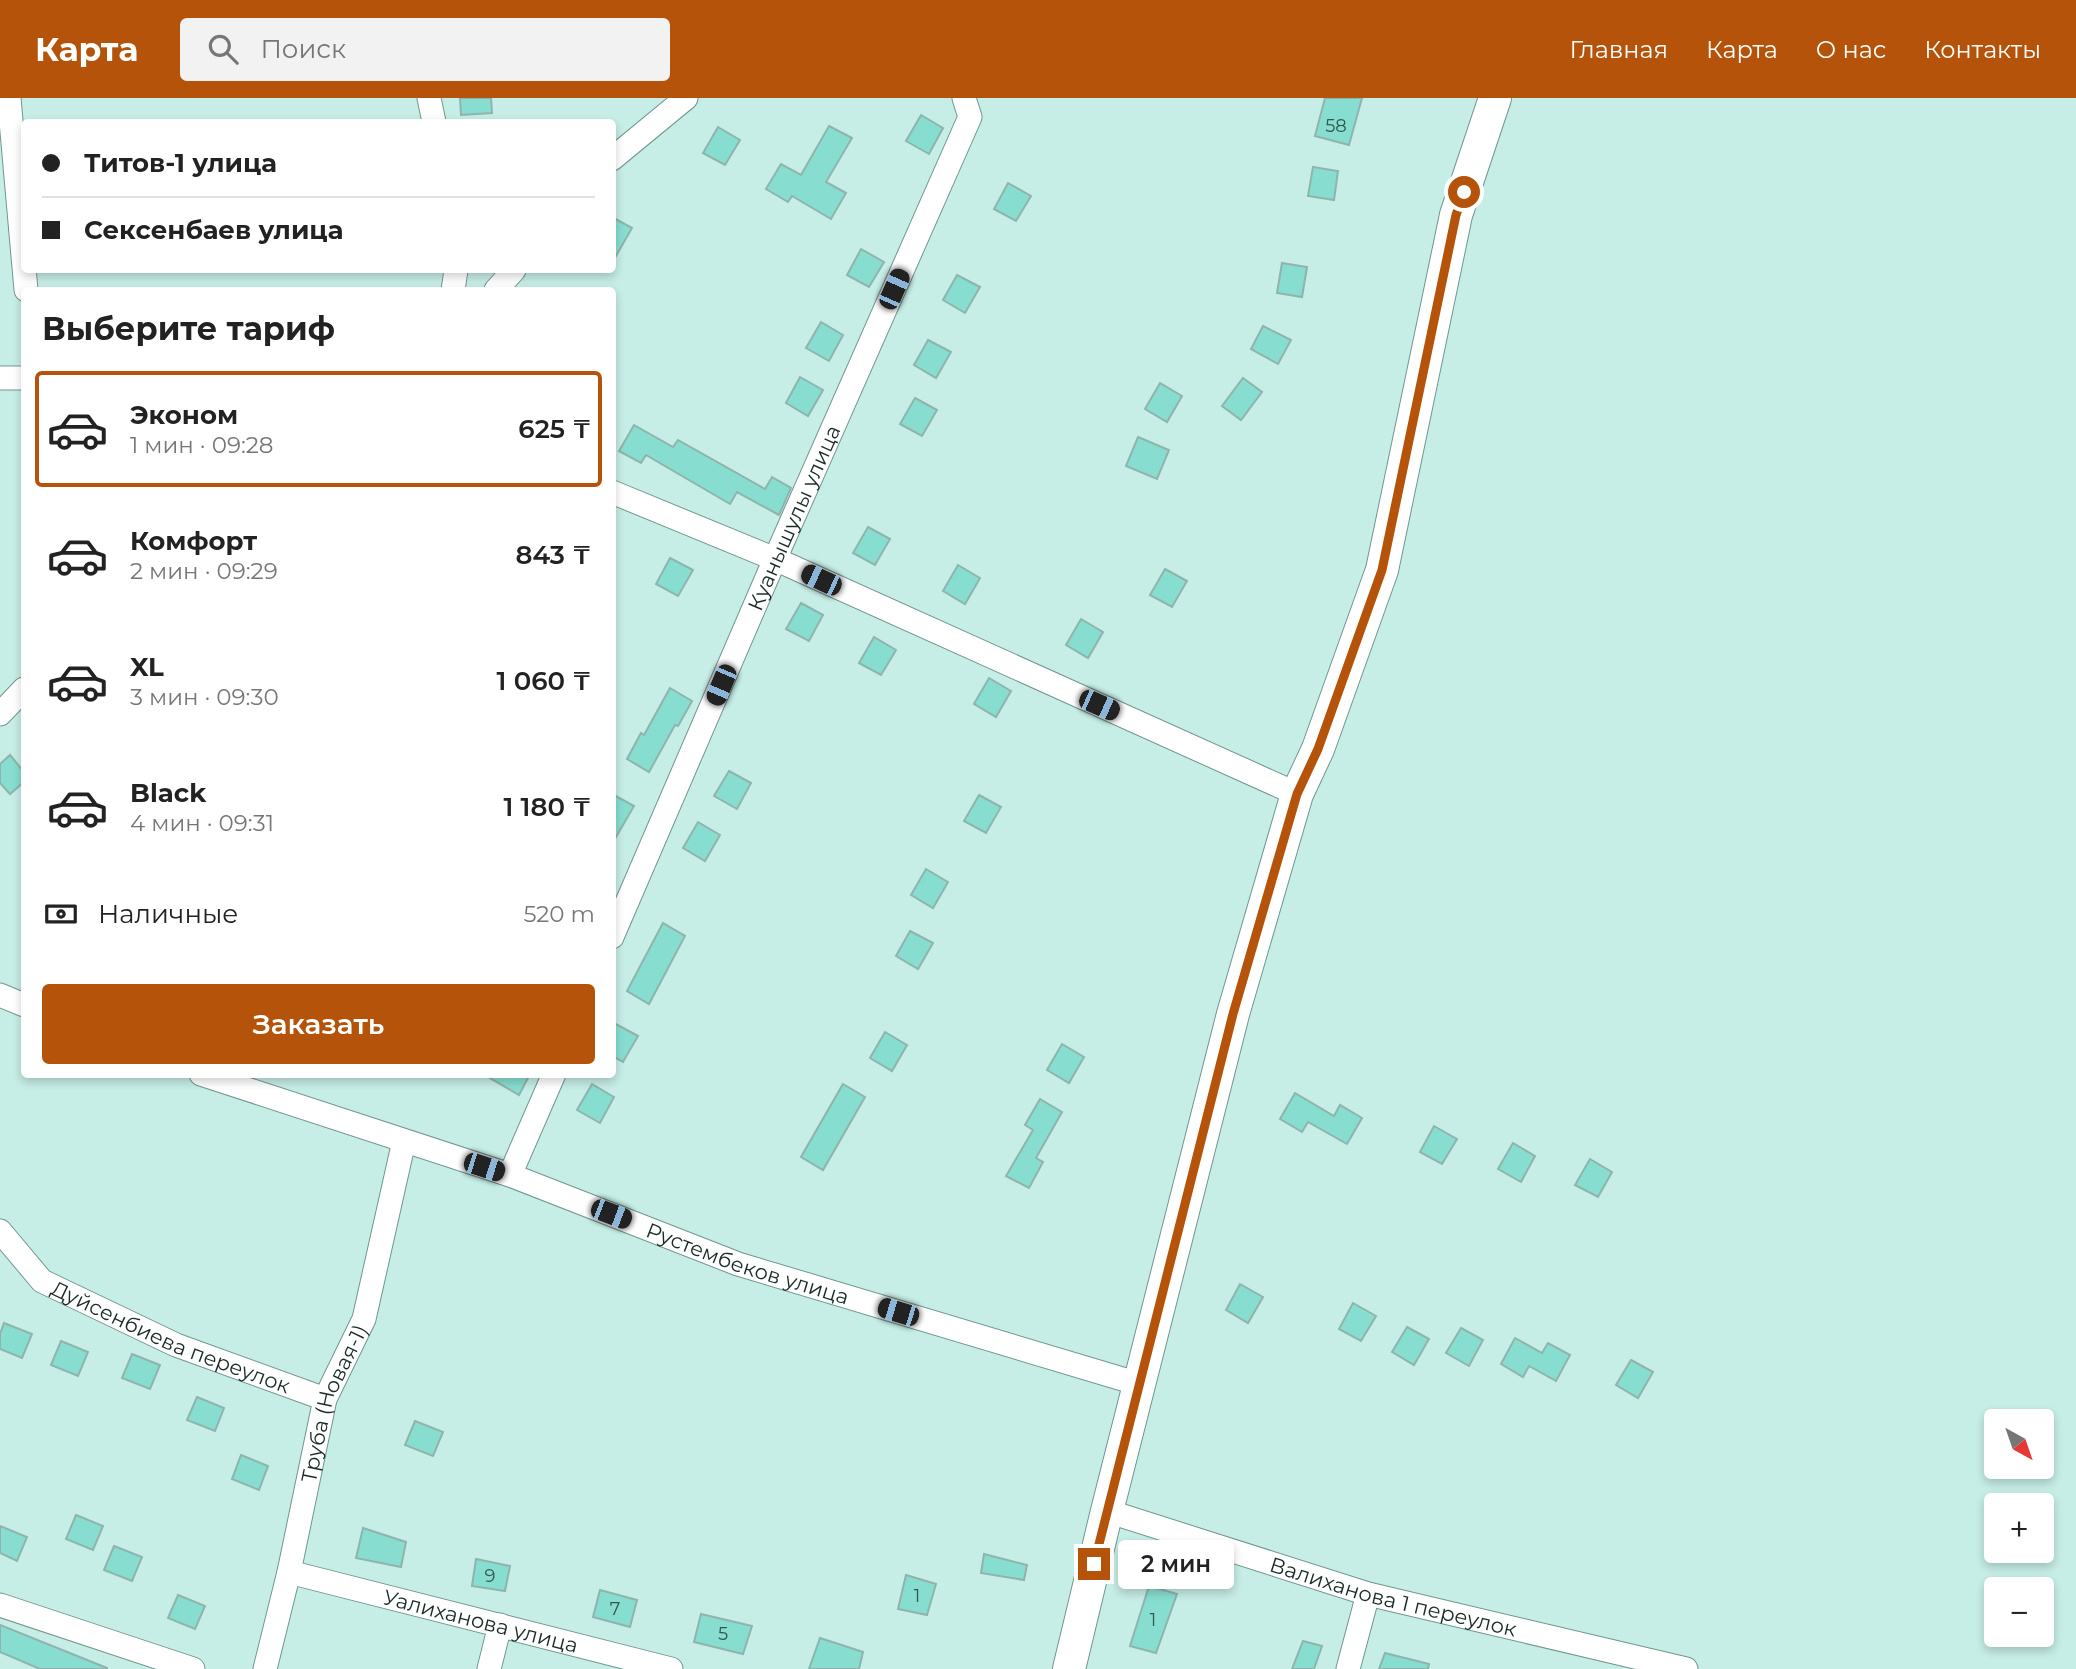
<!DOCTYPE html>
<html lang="ru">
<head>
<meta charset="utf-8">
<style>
	:root { --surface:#fff; --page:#f2f2f2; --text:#222; --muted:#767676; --line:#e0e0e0; --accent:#b45309 }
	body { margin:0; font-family:Montserrat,sans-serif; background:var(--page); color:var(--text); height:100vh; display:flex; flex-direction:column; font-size:26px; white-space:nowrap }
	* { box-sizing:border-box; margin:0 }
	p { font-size:23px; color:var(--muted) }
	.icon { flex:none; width:38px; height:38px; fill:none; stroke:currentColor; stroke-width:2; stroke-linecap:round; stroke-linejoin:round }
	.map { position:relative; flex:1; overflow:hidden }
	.side { position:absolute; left:21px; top:189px; width:595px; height:791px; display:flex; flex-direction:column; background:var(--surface); border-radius:7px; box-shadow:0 4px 10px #0003 }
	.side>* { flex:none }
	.hud { position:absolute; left:21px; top:21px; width:595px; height:154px; border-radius:7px; box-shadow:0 4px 10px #0003; display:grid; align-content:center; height:154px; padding:0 21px; background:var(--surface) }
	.needle { width:46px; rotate:140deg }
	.buttons { position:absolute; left:1984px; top:1311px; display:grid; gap:14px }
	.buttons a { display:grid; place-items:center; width:70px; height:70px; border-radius:7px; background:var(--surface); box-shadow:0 4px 10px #0003; font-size:35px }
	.end { position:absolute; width:32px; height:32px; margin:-16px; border:9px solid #b45309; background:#fff; box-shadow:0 0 0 4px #fff }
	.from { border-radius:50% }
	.bubble { position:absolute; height:49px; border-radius:7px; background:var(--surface); box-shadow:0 4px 10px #0003; font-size:23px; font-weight:600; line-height:49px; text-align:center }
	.car { position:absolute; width:21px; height:42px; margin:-21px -10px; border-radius:9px; box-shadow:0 0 5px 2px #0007; background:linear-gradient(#222 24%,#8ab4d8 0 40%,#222 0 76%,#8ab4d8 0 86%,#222 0) }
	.hud b { display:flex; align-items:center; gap:24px; height:66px; font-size:26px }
	.hud b+b { border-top:2px solid var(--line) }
	.hud i { width:18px; height:18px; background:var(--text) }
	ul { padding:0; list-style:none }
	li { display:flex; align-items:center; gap:21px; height:116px; margin:0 14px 10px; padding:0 7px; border:4px solid transparent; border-radius:7px }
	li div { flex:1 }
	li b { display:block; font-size:26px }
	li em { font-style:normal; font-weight:600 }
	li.selected { border-color:var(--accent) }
	li>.icon { width:63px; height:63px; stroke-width:1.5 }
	h2 { padding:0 21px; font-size:32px; line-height:84px }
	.pay { display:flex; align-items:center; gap:18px; height:77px; padding:0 21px; font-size:26px }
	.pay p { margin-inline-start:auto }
	.button { display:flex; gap:14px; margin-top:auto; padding:14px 21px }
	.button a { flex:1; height:80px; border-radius:7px; background:var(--accent); color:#fff; font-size:28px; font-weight:600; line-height:80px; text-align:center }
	header { display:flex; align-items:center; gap:42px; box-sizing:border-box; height:98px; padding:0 35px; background:var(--accent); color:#fff }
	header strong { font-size:33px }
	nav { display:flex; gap:38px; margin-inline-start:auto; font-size:24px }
	.search { width:490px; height:63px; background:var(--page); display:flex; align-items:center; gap:18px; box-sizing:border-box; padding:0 24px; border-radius:7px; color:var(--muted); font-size:26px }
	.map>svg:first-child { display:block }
	.building { fill:#87ded0; stroke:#8eb4ad; stroke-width:2 }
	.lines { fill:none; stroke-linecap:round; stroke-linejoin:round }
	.street-casing { stroke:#719690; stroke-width:25 }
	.secondary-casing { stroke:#719690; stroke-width:34 }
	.street { stroke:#fff; stroke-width:23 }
	.secondary { stroke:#fff; stroke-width:32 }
	.route { stroke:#b45309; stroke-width:9 }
	.labels { text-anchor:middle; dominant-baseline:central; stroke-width:7; stroke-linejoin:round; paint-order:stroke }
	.number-label { font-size:18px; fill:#365751 }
	.street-label { font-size:21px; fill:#1b2a27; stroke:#d3faf3 }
</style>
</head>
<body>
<header>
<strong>Карта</strong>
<div class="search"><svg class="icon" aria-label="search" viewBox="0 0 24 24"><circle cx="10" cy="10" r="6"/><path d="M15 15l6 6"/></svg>Поиск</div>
<nav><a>Главная</a><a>Карта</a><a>О нас</a><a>Контакты</a></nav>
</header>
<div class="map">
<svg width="2076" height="1571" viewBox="0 0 2076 1571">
	<rect width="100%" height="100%" fill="#c6ede6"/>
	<!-- building -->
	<g class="building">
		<path d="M460 0H491L492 15 461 17Z"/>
		<path d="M1325 0H1362L1349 47 1315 38Z"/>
		<path d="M921 17 943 30 929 56 906 43Z"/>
		<path d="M829 28 852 40 826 84 846 95 831 121 792 98 788 104 766 91 781 66 801 77Z"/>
		<path d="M718 29 740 42 725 67 703 55Z"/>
		<path d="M1313 69 1338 73 1334 102 1308 98Z"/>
		<path d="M1008 85 1031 98 1016 123 994 111Z"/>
		<path d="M612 119 632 130 612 165Z"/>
		<path d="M861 151 884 164 869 189 847 177Z"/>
		<path d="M1282 165 1307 169 1302 199 1277 195Z"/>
		<path d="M957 177 980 189 965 215 943 202Z"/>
		<path d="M821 224 843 237 829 263 806 250Z"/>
		<path d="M1263 228 1291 242 1278 266 1251 251Z"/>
		<path d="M928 242 951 254 936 280 914 267Z"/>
		<path d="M800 279 823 292 808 318 786 305Z"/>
		<path d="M1243 280 1262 294 1241 322 1222 308Z"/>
		<path d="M1160 285 1182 298 1167 324 1145 311Z"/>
		<path d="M915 300 937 312 922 338 900 326Z"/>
		<path d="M634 327 673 349 678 342 765 391 772 379 791 390 779 417 737 394 730 406 646 357 641 365 619 353Z"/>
		<path d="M1138 339 1169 352 1157 381 1126 368Z"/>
		<path d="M868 429 890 441 875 467 853 455Z"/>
		<path d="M670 460 693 472 678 498 656 486Z"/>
		<path d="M958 467 980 480 965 506 943 493Z"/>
		<path d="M1165 471 1187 483 1172 509 1150 497Z"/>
		<path d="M801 505 823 517 809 543 786 531Z"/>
		<path d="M1081 521 1103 534 1088 560 1066 547Z"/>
		<path d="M874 539 896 552 881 577 859 565Z"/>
		<path d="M989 580 1011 593 996 619 974 606Z"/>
		<path d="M670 590 692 603 678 628 675 627 649 674 627 661 641 635 644 637Z"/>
		<path d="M10 657 24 674V684L10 696 0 685V666Z"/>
		<path d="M729 673 751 685 737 711 714 698Z"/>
		<path d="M612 696 634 708 612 746Z"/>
		<path d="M979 697 1001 709 986 735 964 723Z"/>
		<path d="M698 724 720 737 705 763 683 750Z"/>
		<path d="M926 771 948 784 933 810 911 797Z"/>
		<path d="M663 825 685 838 649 906 627 893Z"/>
		<path d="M910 833 933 845 918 871 896 858Z"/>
		<path d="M612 924 638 938 623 964 612 958Z"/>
		<path d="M885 934 907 947 892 973 870 960Z"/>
		<path d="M1062 946 1084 959 1069 985 1047 972Z"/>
		<path d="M483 976H530L519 997Z"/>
		<path d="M592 986 614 999 600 1025 577 1012Z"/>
		<path d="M843 986 865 999 823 1072 801 1059Z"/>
		<path d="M1295 995 1334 1018 1340 1007 1362 1020 1347 1046 1308 1024 1302 1034 1280 1021Z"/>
		<path d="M1040 1001 1062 1014 1036 1060 1043 1064 1029 1090 1006 1078 1033 1032 1025 1027Z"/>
		<path d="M1434 1028 1457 1041 1442 1066 1420 1054Z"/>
		<path d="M1513 1045 1535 1058 1521 1084 1498 1071Z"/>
		<path d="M1590 1061 1612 1074 1598 1099 1575 1087Z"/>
		<path d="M1240 1186 1263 1199 1248 1225 1226 1212Z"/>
		<path d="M1353 1205 1376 1218 1361 1243 1339 1231Z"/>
		<path d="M4 1225 32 1236 22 1260 0 1251V1236Z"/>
		<path d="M1407 1229 1429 1241 1414 1267 1392 1254Z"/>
		<path d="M1461 1230 1483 1242 1469 1268 1446 1255Z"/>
		<path d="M1515 1240 1542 1255 1548 1245 1570 1257 1556 1283 1529 1268 1523 1279 1501 1266Z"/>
		<path d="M61 1243 88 1254 78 1278 51 1267Z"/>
		<path d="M132 1256 160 1267 150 1291 122 1280Z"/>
		<path d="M1631 1262 1653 1274 1638 1300 1616 1287Z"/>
		<path d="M197 1299 224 1310 215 1333 187 1322Z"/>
		<path d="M415 1323 443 1334 433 1358 405 1347Z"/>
		<path d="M241 1357 268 1368 259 1392 232 1381Z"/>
		<path d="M76 1417 103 1428 93 1452 66 1441Z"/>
		<path d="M0 1428 27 1439 17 1463 0 1455Z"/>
		<path d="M363 1430 406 1444 401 1469 356 1460Z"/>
		<path d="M114 1448 142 1459 132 1483 104 1472Z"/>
		<path d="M984 1456 1027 1467 1024 1482 981 1475Z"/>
		<path d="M476 1461 510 1468 505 1493 472 1488Z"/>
		<path d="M906 1477 936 1486 927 1517 898 1511Z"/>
		<path d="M1149 1488 1177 1496 1156 1555 1130 1548Z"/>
		<path d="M600 1492 637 1502 630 1529 593 1519Z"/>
		<path d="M178 1497 205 1508 195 1531 168 1520Z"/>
		<path d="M701 1516 752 1528 743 1556 694 1544Z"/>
		<path d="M0 1527 107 1570V1571H40L0 1554Z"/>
		<path d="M820 1540 863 1554 859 1571H809Z"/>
		<path d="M1303 1543 1322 1548 1314 1571H1292Z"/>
		<path d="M1385 1555 1429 1566 1428 1571H1379Z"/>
	</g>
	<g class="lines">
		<!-- street casing -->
		<g class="street-casing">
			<g id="street">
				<path d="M9 0 26 192"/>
				<path d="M429 0 434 24"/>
				<path d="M612 61 686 0"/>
				<path d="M453 192 456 172"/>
				<path d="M496 192 514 172"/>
				<path d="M0 280H24"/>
				<path d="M612 394 775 461 1297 696"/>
				<path d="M0 616 24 591"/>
				<path id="s1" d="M612 839 775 461 970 19 964 0"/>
				<path d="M0 897 24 907"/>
				<path id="s2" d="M201 976 510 1077 738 1166 1139 1286"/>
				<path d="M510 1077 554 976"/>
				<path id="s3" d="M0 1133 42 1183 176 1247 325 1301"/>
				<path id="s4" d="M1107 1413 1368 1496 1686 1571"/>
				<path id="s5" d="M289 1474 671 1571"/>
				<path d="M0 1507 193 1571"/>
				<path id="s6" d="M265 1571 289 1474 325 1301 364 1221 404 1043"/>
				<path d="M489 1571 500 1527"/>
				<path d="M1348 1571 1368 1496"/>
			</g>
		</g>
		<!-- secondary casing -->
		<g class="secondary-casing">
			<path id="secondary" d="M1069 1571 1107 1413 1233 916 1297 696 1318 651 1382 472 1456 117 1495 0"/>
		</g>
		<!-- street -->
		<use href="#street" class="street"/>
		<!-- secondary -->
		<use href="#secondary" class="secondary"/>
	</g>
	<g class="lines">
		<!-- route -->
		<path class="route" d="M1094 1466 1233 916 1297 696 1318 651 1382 472 1456 117 1464 94"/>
	</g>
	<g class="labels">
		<!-- number labels -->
		<g class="number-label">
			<text x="1336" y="28">58</text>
			<text x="490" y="1478">9</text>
			<text x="917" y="1498">1</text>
			<text x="615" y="1511">7</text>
			<text x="1153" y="1522">1</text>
			<text x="723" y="1536">5</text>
		</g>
		<!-- street labels -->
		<g class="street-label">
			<text stroke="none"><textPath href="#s1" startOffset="457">Куанышулы улица</textPath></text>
			<text stroke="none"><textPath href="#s2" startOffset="579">Рустембеков улица</textPath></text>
			<text stroke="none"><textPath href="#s3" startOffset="206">Дуйсенбиева переулок</textPath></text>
			<text stroke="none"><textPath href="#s6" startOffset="275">Труба (Новая-1)</textPath></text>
			<text stroke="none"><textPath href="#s4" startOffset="299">Валиханова 1 переулок</textPath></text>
			<text stroke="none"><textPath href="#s5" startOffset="198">Уалиханова улица</textPath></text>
		</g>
	</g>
</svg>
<div class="buttons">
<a><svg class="needle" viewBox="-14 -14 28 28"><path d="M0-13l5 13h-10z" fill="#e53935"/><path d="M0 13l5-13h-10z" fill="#767676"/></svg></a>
<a>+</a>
<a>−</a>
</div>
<i class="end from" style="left:1464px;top:94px"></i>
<i class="end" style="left:1094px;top:1466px"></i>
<div class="bubble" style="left:1118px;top:1442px;width:116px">2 мин</div>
<i class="car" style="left:894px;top:191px;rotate:24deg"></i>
<i class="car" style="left:821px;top:482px;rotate:295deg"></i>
<i class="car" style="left:721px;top:587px;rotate:203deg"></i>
<i class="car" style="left:1099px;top:607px;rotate:114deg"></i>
<i class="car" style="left:484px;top:1069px;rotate:108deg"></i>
<i class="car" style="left:611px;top:1116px;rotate:111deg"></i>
<i class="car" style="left:898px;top:1214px;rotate:287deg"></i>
<div class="hud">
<b><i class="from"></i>Титов-1 улица</b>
<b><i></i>Сексенбаев улица</b>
</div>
<section class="side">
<h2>Выберите тариф</h2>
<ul>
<li class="selected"><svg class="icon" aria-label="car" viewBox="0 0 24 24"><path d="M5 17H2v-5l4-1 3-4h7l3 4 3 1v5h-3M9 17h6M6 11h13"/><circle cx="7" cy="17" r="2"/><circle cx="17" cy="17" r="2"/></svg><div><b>Эконом</b><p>1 мин · 09:28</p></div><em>625 ₸</em></li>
<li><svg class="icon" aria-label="car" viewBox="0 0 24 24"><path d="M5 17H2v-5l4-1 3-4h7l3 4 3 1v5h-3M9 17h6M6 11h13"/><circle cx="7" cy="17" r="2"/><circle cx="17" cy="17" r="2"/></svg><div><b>Комфорт</b><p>2 мин · 09:29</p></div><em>843 ₸</em></li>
<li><svg class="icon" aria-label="car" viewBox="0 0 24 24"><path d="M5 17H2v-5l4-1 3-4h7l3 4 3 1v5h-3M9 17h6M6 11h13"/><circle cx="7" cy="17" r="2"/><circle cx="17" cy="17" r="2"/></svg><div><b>XL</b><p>3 мин · 09:30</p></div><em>1 060 ₸</em></li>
<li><svg class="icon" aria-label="car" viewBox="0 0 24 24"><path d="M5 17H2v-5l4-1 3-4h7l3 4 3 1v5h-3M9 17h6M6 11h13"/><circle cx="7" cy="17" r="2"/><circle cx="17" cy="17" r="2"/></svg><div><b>Black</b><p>4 мин · 09:31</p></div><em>1 180 ₸</em></li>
</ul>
<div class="pay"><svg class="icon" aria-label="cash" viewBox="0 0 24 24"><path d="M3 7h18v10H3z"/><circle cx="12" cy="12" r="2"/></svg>Наличные<p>520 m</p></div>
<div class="button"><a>Заказать</a></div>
</section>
</div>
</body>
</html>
